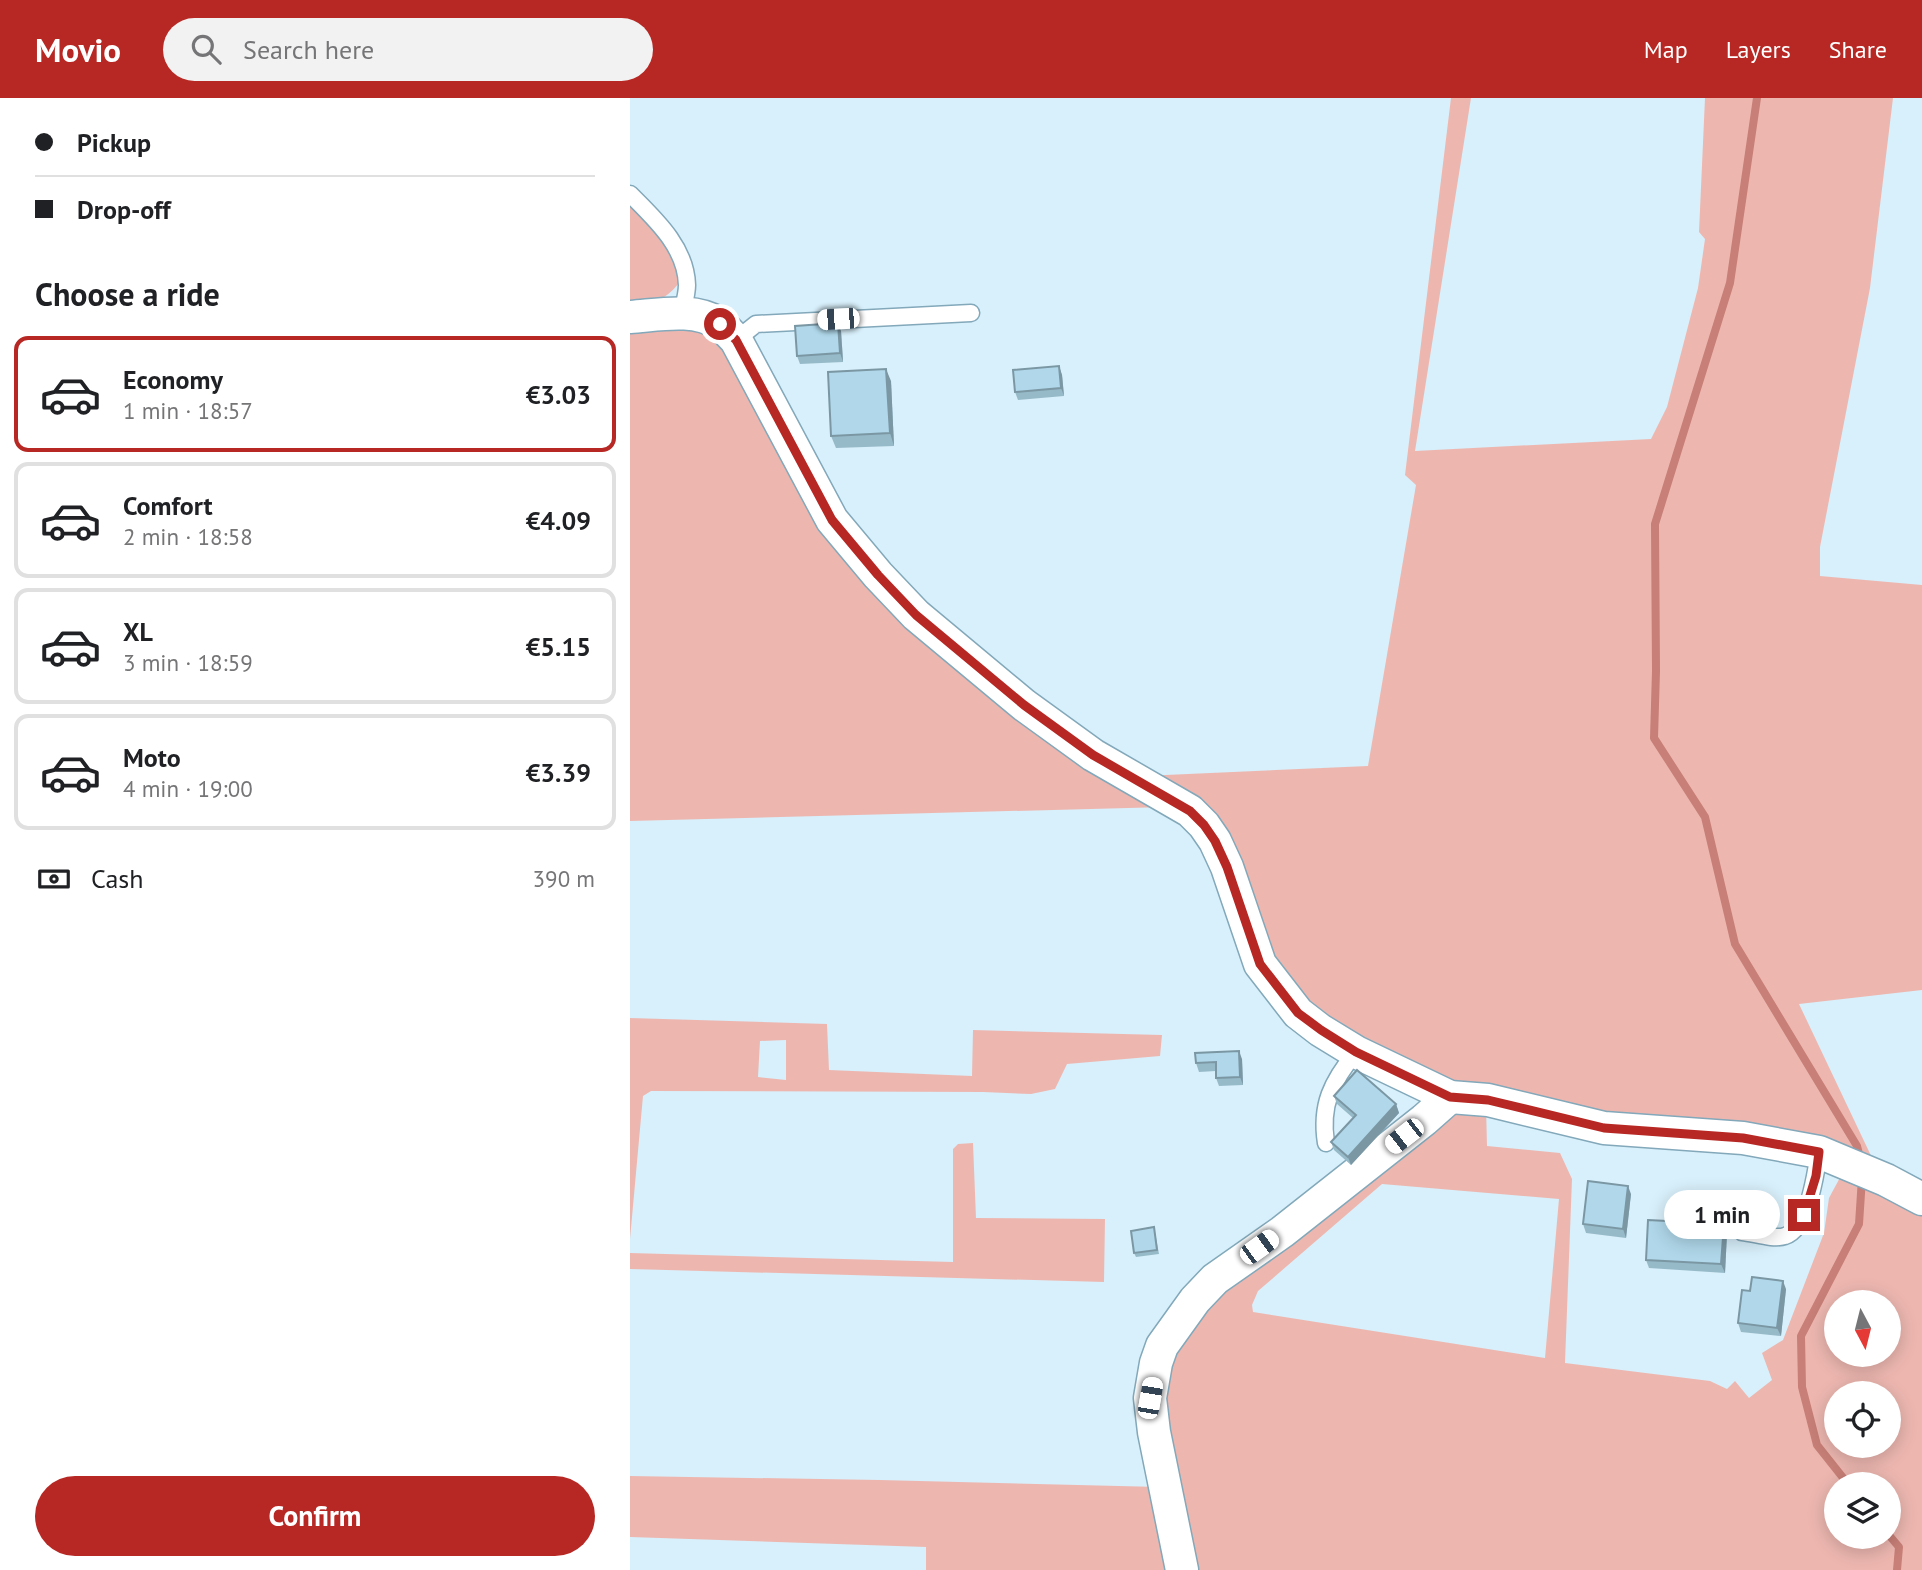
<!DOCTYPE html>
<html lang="en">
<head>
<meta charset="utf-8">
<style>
	:root { --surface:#fff; --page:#f2f2f2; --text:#202124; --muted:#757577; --line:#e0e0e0; --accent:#b72824 }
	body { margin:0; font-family:"PT Sans",sans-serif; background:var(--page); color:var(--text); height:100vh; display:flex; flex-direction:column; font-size:26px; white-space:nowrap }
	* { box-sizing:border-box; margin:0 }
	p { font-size:23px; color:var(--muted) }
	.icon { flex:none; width:38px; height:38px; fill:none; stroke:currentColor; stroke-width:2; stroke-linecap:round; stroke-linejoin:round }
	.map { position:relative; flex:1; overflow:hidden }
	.panel { display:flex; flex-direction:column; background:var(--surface); width:630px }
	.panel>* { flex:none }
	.hud { display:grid; align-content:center; height:154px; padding:0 35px; background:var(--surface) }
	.needle { width:46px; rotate:173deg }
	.buttons { position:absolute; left:1194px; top:1192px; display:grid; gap:14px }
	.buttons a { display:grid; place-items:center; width:77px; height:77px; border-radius:50%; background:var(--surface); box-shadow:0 4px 18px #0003; font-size:35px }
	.end { position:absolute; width:32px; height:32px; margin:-16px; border:9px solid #b72824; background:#fff; box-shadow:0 0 0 4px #fff }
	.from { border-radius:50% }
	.bubble { position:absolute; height:49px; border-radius:24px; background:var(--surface); box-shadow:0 4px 18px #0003; font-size:23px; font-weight:700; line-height:49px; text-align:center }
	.car { position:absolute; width:21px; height:42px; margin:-21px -10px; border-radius:9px; box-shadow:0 0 5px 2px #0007; background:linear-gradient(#fff 24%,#345 0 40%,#fff 0 76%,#345 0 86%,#fff 0) }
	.hud b { display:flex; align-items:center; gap:24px; height:66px; font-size:26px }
	.hud b+b { border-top:2px solid var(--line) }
	.hud i { width:18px; height:18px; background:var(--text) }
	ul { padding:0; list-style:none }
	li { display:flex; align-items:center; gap:21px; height:116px; margin:0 14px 10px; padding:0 21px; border:4px solid var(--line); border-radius:14px }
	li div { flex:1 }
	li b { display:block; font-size:26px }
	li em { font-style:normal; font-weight:700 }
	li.on { border-color:var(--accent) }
	li>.icon { width:63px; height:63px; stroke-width:1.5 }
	h2 { padding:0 35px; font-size:32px; line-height:84px }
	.pay { display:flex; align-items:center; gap:18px; height:77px; padding:0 35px; font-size:26px }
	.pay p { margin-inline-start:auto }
	.action { display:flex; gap:14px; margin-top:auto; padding:14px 35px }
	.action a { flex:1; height:80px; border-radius:42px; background:var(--accent); color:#fff; font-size:28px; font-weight:700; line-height:80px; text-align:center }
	header { display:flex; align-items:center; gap:42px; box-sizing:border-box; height:98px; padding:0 35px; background:var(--accent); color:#fff }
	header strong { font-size:33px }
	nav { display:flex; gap:38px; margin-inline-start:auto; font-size:24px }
	.search { width:490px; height:63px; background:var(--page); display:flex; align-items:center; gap:18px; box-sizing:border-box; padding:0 24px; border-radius:38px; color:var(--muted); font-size:26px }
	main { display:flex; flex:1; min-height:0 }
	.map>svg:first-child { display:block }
	.green { fill:#edb7b0; fill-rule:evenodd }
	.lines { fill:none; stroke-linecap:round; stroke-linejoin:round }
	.stream { stroke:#c77f77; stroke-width:8 }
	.service-casing { stroke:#82a8ba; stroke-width:19 }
	.minor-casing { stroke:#82a8ba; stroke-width:35 }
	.service { stroke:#fff; stroke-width:16 }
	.minor { stroke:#fff; stroke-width:32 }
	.wall { fill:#97bac9 }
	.shaded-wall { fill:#7b97a4 }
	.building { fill:#b0d8ea; stroke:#7b97a4; stroke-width:2 }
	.route { stroke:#b72824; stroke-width:9 }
</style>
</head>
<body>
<header>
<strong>Movio</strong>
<div class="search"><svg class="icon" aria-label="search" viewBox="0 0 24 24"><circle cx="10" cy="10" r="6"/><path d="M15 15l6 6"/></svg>Search here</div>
<nav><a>Map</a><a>Layers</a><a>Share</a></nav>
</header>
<main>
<section class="panel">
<div class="hud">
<b><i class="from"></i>Pickup</b>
<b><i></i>Drop-off</b>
</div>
<h2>Choose a ride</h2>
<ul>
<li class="on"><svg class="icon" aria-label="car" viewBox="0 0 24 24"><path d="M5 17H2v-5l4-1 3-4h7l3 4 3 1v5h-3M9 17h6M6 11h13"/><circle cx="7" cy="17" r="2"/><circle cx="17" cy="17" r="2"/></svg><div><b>Economy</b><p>1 min · 18:57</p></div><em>€3.03</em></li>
<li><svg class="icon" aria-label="car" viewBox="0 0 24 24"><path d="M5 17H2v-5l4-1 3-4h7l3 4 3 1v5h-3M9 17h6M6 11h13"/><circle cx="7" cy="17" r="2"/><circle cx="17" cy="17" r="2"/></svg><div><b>Comfort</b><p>2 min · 18:58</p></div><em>€4.09</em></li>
<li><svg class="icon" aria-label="car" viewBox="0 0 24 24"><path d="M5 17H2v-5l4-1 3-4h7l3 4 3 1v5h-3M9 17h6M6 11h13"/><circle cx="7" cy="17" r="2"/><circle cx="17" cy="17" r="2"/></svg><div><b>XL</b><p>3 min · 18:59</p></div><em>€5.15</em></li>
<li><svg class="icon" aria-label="car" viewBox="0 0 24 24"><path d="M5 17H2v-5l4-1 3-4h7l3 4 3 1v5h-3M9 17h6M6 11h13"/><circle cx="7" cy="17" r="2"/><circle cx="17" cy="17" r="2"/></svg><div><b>Moto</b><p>4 min · 19:00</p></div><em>€3.39</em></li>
</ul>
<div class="pay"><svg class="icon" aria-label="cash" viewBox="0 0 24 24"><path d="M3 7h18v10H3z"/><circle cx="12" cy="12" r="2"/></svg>Cash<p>390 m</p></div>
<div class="action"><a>Confirm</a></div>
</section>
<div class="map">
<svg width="1292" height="1472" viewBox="0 0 1292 1472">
	<rect width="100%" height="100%" fill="#d8f0fb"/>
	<!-- green -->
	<g class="green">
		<path d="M821 0H841L785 353 1021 341 1037 309 1068 190 1075 141 1069 134 1075 0H1263L1240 190 1190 449V478L1292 487V892L1169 906 1244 1064 1031 1029 812 989 656 895 605 765 513 678 738 668 786 387 775 377Z"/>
		<path d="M0 106 19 123 47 162 49 185C34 204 23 204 0 207Z"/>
		<path d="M0 226 61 230 86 242 102 260 192 422 536 709 0 723Z"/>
		<path d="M0 920 197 926 199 972 342 978 343 932 532 937 530 958 437 966 425 991 401 996 353 994 21 993 13 998 0 1141ZM156 942V982L128 979 130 943Z"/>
		<path d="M856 1008 857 1048 930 1055 942 1081 935 1265 1080 1283 1097 1291 1105 1283 1119 1300 1142 1282 1132 1255 1153 1242 1194 1135 1199 1100 1213 1074 1292 1115V1472H559L528 1294 557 1223 811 1018ZM752 1086 929 1101 915 1260 623 1214 622 1207 628 1193ZM1206 1204H1258V1256H1206ZM1206 1295H1258V1348H1206ZM1206 1386H1258V1438H1206Z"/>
		<path d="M343 1045 346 1120 475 1121 474 1184 0 1171V1155L323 1164V1051L328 1046Z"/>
		<path d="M0 1378 250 1382 530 1389 546 1472H296V1449L0 1439Z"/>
	</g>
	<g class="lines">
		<!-- stream -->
		<g class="stream">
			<path d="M1127 0 1100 185 1025 426 1026 573 1024 640 1075 719 1105 846 1227 1048 1230 1060"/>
			<path d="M1218 1386 1187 1347 1172 1289 1171 1238 1229 1126 1232 1080"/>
			<path d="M1258 1436 1269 1449 1267 1472"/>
		</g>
		<!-- service casing -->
		<g class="service-casing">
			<g id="service">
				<path d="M0 96C25 121 56 149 57 187 57 196 54 206 52 215"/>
				<path d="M106 242 126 226 341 215"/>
				<path d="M696 1045C690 1007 702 983 726 954"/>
				<path d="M1112 1134C1124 1135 1143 1142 1155 1138 1178 1131 1186 1075 1189 1054"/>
			</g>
		</g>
		<!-- minor casing -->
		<g class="minor-casing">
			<g id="minor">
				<path d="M0 219C29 217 64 209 90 226 95 230 101 237 106 242L202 422 248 477 286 517 394 607 463 657 560 713 574 727 585 743 597 769 630 866 668 915 690 932 726 954 820 999 858 1002 974 1030 1113 1040 1189 1054 1256 1082 1292 1101"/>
				<path d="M552 1472 524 1334 520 1300 526 1265 532 1248 565 1202 585 1181 652 1134 794 1022 820 999"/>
			</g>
		</g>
		<!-- service -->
		<use href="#service" class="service"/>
		<!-- minor -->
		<use href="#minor" class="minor"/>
	</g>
	<!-- wall -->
	<g class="wall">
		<path d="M211 233 213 264 170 266 167 258Z"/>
		<path d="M429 268 432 277 434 298 388 302 385 294Z"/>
		<path d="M261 283 264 348 206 350 201 338Z"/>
		<path d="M612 961 613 987 589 988 586 980V973L569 974 566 965Z"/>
		<path d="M704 998 766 1006 769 1015 721 1067 704 1052 701 1044 723 1020 707 1006Z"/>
		<path d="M1001 1096 996 1140 956 1135 953 1126Z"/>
		<path d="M1094 1126 1097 1135 1095 1175 1019 1170 1016 1162Z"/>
		<path d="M524 1129 529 1156 506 1159 504 1155Z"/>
		<path d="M1156 1191 1151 1238 1111 1234 1108 1225 1120 1193Z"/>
	</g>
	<!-- shaded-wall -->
	<g class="shaded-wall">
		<path d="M208 225 211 233 213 264 210 255Z"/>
		<path d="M429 268 432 277 434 298 431 290Z"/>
		<path d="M256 271 261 283 264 348 260 335Z"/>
		<path d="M609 953 612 961 613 987 610 979Z"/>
		<path d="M766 1006 769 1015 721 1067 718 1059Z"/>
		<path d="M998 1088 1001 1096 996 1140 993 1131Z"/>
		<path d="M1094 1126 1097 1135 1095 1175 1091 1166Z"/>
		<path d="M1153 1183 1156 1191 1151 1238 1147 1230Z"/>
	</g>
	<!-- building -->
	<g class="building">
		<path d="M208 225 210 255 167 258 165 228Z"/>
		<path d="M429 268 431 290 385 294 383 272Z"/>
		<path d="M256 271 260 335 201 338 198 274Z"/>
		<path d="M609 953 610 979 586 980V964L566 965 565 955Z"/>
		<path d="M727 972 766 1006 718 1059 701 1044 726 1017 704 998Z"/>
		<path d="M958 1083 998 1088 993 1131 953 1126Z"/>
		<path d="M1018 1122 1094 1126 1091 1166 1016 1162Z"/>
		<path d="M524 1129 527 1152 504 1155 501 1133Z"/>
		<path d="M1122 1179 1153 1183 1147 1230 1108 1225 1112 1192 1120 1193Z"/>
	</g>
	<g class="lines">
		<!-- route -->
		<path class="route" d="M90 226 106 242 202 422 248 477 286 517 394 607 463 657 560 713 574 727 585 743 597 769 630 866 668 915 691 932 726 954 820 999 858 1002 974 1030 1113 1040 1189 1054 1186 1078 1174 1117"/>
	</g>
</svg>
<div class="buttons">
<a><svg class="needle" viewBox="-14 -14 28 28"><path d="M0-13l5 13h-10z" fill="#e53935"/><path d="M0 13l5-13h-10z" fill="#757577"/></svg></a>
<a><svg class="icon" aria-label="locate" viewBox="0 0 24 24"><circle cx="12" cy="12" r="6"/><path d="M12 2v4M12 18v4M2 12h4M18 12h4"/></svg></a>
<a><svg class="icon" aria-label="layers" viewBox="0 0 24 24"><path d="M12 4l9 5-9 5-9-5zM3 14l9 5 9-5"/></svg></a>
</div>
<i class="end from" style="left:90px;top:226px"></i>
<i class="end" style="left:1174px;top:1117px"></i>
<div class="bubble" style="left:1034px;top:1092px;width:116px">1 min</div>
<i class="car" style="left:208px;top:221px;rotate:267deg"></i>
<i class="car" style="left:774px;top:1038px;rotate:232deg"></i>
<i class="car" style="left:629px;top:1149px;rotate:54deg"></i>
<i class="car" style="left:520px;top:1300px;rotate:10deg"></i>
</div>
</main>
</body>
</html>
